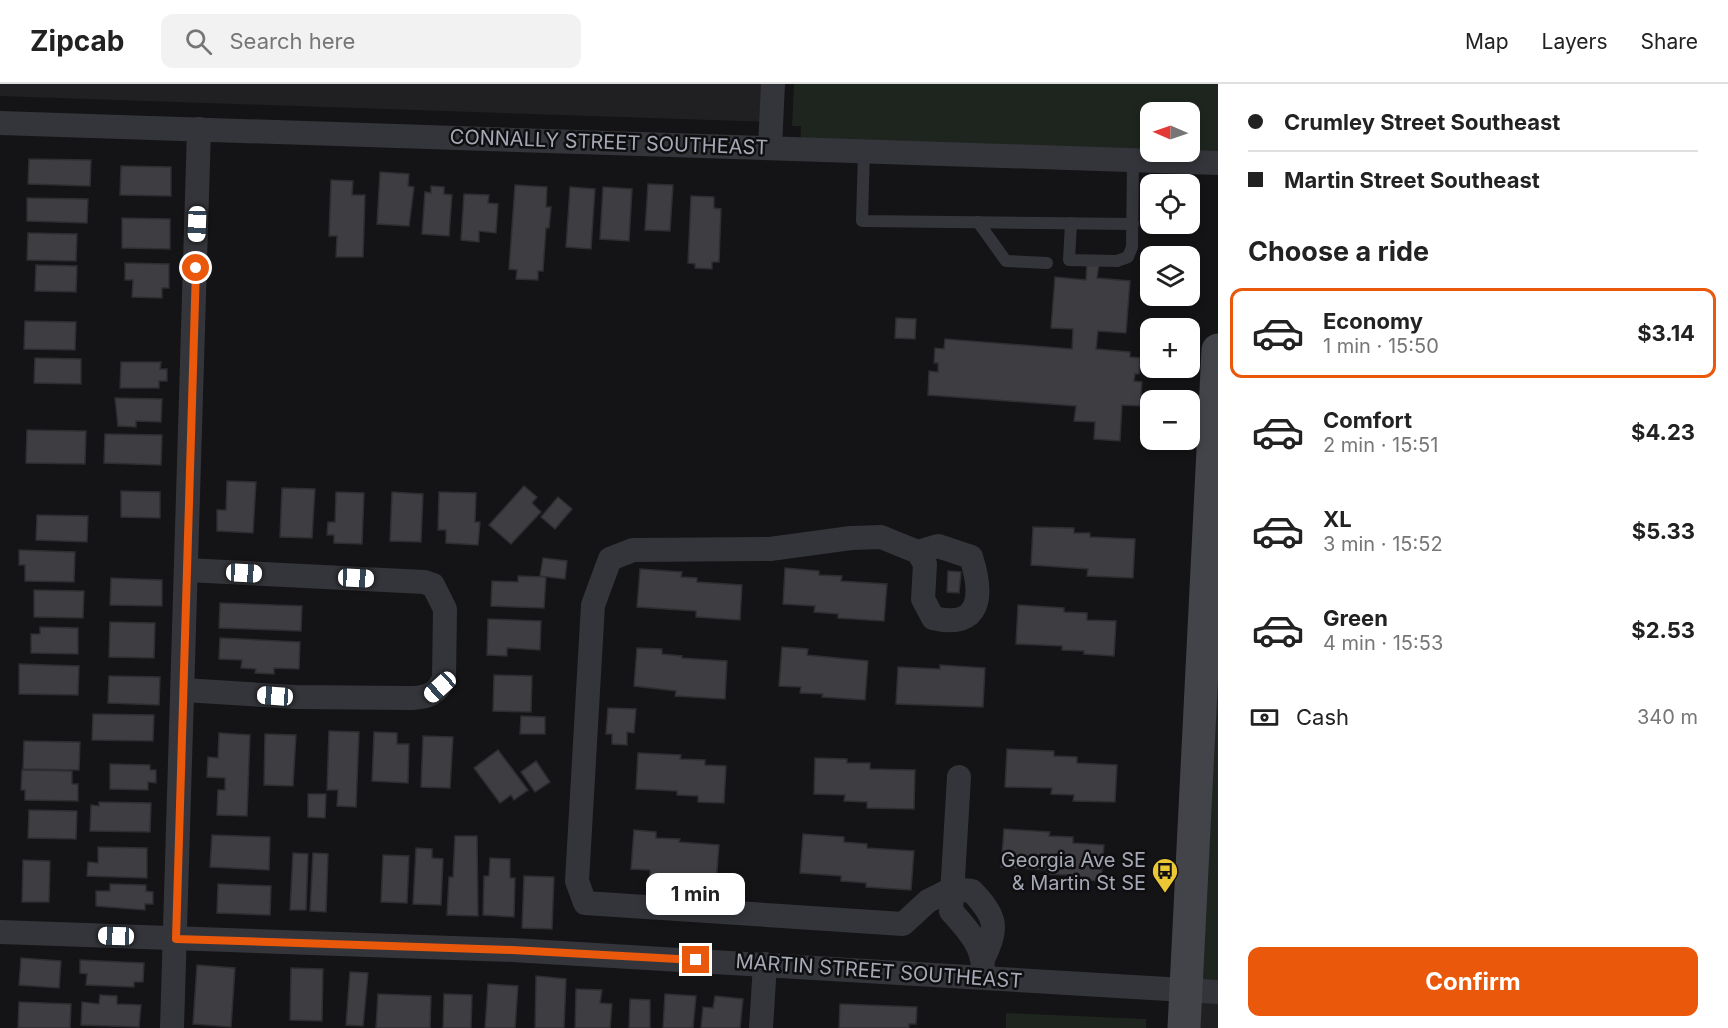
<!DOCTYPE html>
<html lang="en">
<head>
<meta charset="utf-8">
<style>
	:root { --surface:#fff; --page:#f2f2f2; --text:#222; --muted:#767676; --line:#e0e0e0; --accent:#ea580c }
	body { margin:0; font-family:Inter,sans-serif; background:var(--page); color:var(--text); height:100vh; display:flex; flex-direction:column; font-size:22px; white-space:nowrap }
	* { box-sizing:border-box; margin:0 }
	p { font-size:20px; color:var(--muted) }
	.icon { flex:none; width:33px; height:33px; fill:none; stroke:currentColor; stroke-width:2; stroke-linecap:round; stroke-linejoin:round }
	.map { position:relative; flex:1; overflow:hidden }
	.side { display:flex; flex-direction:column; background:var(--surface); width:510px }
	.side>* { flex:none }
	.guide { display:grid; align-content:center; height:132px; padding:0 30px; background:var(--surface) }
	.needle { width:39px; rotate:272deg }
	.controls { position:absolute; left:1140px; top:18px; display:grid; gap:12px }
	.controls a { display:grid; place-items:center; width:60px; height:60px; border-radius:12px; background:var(--surface); box-shadow:0 3px 9px #0003; font-size:30px }
	.end { position:absolute; width:27px; height:27px; margin:-14px; border:8px solid #ea580c; background:#fff; box-shadow:0 0 0 3px #fff }
	.from { border-radius:50% }
	.bubble { position:absolute; height:42px; border-radius:12px; background:var(--surface); box-shadow:0 3px 9px #0003; font-size:20px; font-weight:700; line-height:42px; text-align:center }
	.car { position:absolute; width:18px; height:36px; margin:-18px -9px; border-radius:8px; box-shadow:0 0 4px 2px #0007; background:linear-gradient(#fff 24%,#345 0 40%,#fff 0 76%,#345 0 86%,#fff 0) }
	.guide b { display:flex; align-items:center; gap:21px; height:57px; font-size:22px }
	.guide b+b { border-top:2px solid var(--line) }
	.guide i { width:15px; height:15px; background:var(--text) }
	ul { padding:0; list-style:none }
	li { display:flex; align-items:center; gap:18px; height:90px; margin:0 12px 9px; padding:0 18px; border:3px solid transparent; border-radius:12px }
	li div { flex:1 }
	li b { display:block; font-size:22px }
	li em { font-style:normal; font-weight:700 }
	li.on { border-color:var(--accent) }
	li>.icon { width:54px; height:54px; stroke-width:1.5 }
	h2 { padding:0 30px; font-size:27px; line-height:72px }
	.pay { display:flex; align-items:center; gap:15px; height:66px; padding:0 30px; font-size:22px }
	.pay p { margin-inline-start:auto }
	.cta { display:flex; gap:12px; margin-top:auto; padding:12px 30px }
	.cta a { flex:1; height:69px; border-radius:12px; background:var(--accent); color:#fff; font-size:24px; font-weight:700; line-height:69px; text-align:center }
	header { display:flex; align-items:center; gap:36px; box-sizing:border-box; height:84px; padding:0 30px; background:var(--surface); border-bottom:2px solid var(--line) }
	header strong { font-size:28px }
	nav { display:flex; gap:33px; margin-inline-start:auto; font-size:21px }
	.search { width:420px; height:54px; background:var(--page); display:flex; align-items:center; gap:15px; box-sizing:border-box; padding:0 21px; border-radius:12px; color:var(--muted); font-size:22px }
	main { display:flex; flex:1; min-height:0 }
	.map>svg:first-child { display:block }
	.built { fill:#201f22 }
	.green { fill:#1e251f; fill-rule:evenodd }
	.building { fill:#3e3d42; stroke:#2e2d31; stroke-width:1.5 }
	.lines { fill:none; stroke-linecap:round; stroke-linejoin:round }
	.lane { stroke:#34353a; stroke-width:12 }
	.street { stroke:#34353a; stroke-width:24 }
	.secondary { stroke:#43434a; stroke-width:33 }
	.route { stroke:#ea580c; stroke-width:8 }
	.labels { text-anchor:middle; dominant-baseline:central; stroke-width:5; stroke-linejoin:round; paint-order:stroke }
	.street-label { font-size:20px; fill:#a5a8b5; stroke:#0f0e10 }
	.poi-label { font-size:20px; fill:#a5a8b5; stroke:#0f0e10; text-anchor:end }
</style>
</head>
<body>
<header>
<strong>Zipcab</strong>
<div class="search"><svg class="icon" aria-label="search" viewBox="0 0 24 24"><circle cx="10" cy="10" r="6"/><path d="M15 15l6 6"/></svg>Search here</div>
<nav><a>Map</a><a>Layers</a><a>Share</a></nav>
</header>
<main>
<div class="map">
<svg width="1218" height="944" viewBox="0 0 1218 944">
	<rect width="100%" height="100%" fill="#141315"/>
	<!-- built -->
	<g class="built">
		<path d="M0 0H770L768 38 0 12Z"/>
		<path d="M1186 907 1218 909V944H1185Z"/>
	</g>
	<!-- green -->
	<g class="green">
		<path d="M794 0H1218V83L800 74 801 42H792ZM1150 28H1190V68H1150Z"/>
		<path d="M1218 434V911L1190 909Z"/>
		<path d="M1006 929 1146 935V944H1006Z"/>
	</g>
	<!-- building -->
	<g class="building">
		<path d="M29 75 91 76 90 102 28 100Z"/>
		<path d="M121 82 171 83V112L120 111Z"/>
		<path d="M380 88 409 90 408 102 414 103 409 142 377 140Z"/>
		<path d="M331 96 353 97 352 111H365L363 173H336L337 152H329Z"/>
		<path d="M648 100 673 101 670 147 645 146Z"/>
		<path d="M515 101 547 103 546 123H551L549 144H546L543 187H538V196L516 195 517 186 509 185Z"/>
		<path d="M431 102 444 103V110L452 111 449 152 422 150 425 108 431 109Z"/>
		<path d="M570 103 595 105 591 165 566 163Z"/>
		<path d="M603 103 632 105 629 157 600 155Z"/>
		<path d="M464 110 489 111 488 119 498 120 496 149 479 147V158L461 156Z"/>
		<path d="M691 112 714 113V124L721 125 719 178H712V185L695 184V180L688 179Z"/>
		<path d="M27 114 88 115 87 139 27 137Z"/>
		<path d="M122 134 170 135V165L122 164Z"/>
		<path d="M28 149 77 150 76 177 27 176Z"/>
		<path d="M125 179 169 180V204H162V214L132 213 133 196H125Z"/>
		<path d="M1087 179 1099 180 1097 194 1130 197 1126 249 1098 247 1096 265 1130 268V273L1140 274 1139 290H1135L1134 297 1142 298 1140 322 1122 321 1120 357 1094 355 1095 338 1074 337 1076 322 928 311 929 287 938 288V279H934L935 264 944 265 945 255 1072 265 1073 245 1051 244 1055 193 1086 196Z"/>
		<path d="M36 181 77 182 76 208 35 207Z"/>
		<path d="M896 234 916 235 915 255 895 254Z"/>
		<path d="M25 237 76 238 75 266 24 265Z"/>
		<path d="M35 274 81 275V300L34 299Z"/>
		<path d="M121 278H161L160 285H167V297H159V304H120Z"/>
		<path d="M115 314 162 315 161 338 136 337V343L118 342Z"/>
		<path d="M27 346 86 347 85 380 26 379Z"/>
		<path d="M105 350 162 351 161 381 104 379Z"/>
		<path d="M227 397 256 398 253 449 217 447V426H226Z"/>
		<path d="M524 402 537 413 532 419 541 428 511 460 489 441Z"/>
		<path d="M282 404 315 405 312 454 280 453Z"/>
		<path d="M121 407 160 408V434L121 433Z"/>
		<path d="M336 408 364 409 362 460 334 459V451H327L328 438H335Z"/>
		<path d="M392 408 423 410 421 458 390 457Z"/>
		<path d="M439 408 476 409 475 438H480L478 461 446 459V446H438Z"/>
		<path d="M558 413 572 425 555 445 541 433Z"/>
		<path d="M37 431 88 432 87 458 36 456Z"/>
		<path d="M1033 443 1074 444V449H1090V453L1135 455 1133 494 1087 492 1088 485 1031 481Z"/>
		<path d="M19 466 75 468 74 498 25 497V481H19Z"/>
		<path d="M543 474 567 477 565 495 540 492Z"/>
		<path d="M785 484 819 487V491L842 492 841 497 887 500 884 537 838 534V530L814 528 815 522 783 520Z"/>
		<path d="M640 485 682 488 681 493 697 494V498L742 501 740 536 696 533V527L637 523Z"/>
		<path d="M948 487 961 488 959 509 947 508Z"/>
		<path d="M518 492 546 493 544 524 491 522 492 497 518 498Z"/>
		<path d="M111 494 162 496V522L110 521Z"/>
		<path d="M34 506 84 507 83 534 34 533Z"/>
		<path d="M220 519 302 522 301 547 219 544Z"/>
		<path d="M1018 521 1064 524V528L1087 529V536L1116 537 1114 572 1084 570V567L1062 566V562L1016 560Z"/>
		<path d="M488 535 541 537 540 566 507 564V572L487 571Z"/>
		<path d="M110 538 155 539 154 574 109 573Z"/>
		<path d="M40 543 78 544V570L31 569V550H40Z"/>
		<path d="M220 554 300 558 299 585 274 584V590L255 589 256 585 241 584 242 576 219 575Z"/>
		<path d="M782 563 808 565 807 571 868 577 865 616 822 613 823 610 800 609 801 603 779 602Z"/>
		<path d="M637 564 662 565V570L682 572V574L727 577 725 615 675 612 676 607 634 602Z"/>
		<path d="M19 580 79 582 78 611 19 610Z"/>
		<path d="M940 581 985 584 983 623 896 620 898 583 940 585Z"/>
		<path d="M494 591 532 592 531 628 493 627Z"/>
		<path d="M109 592 160 593 159 621 108 619Z"/>
		<path d="M608 624 636 625 634 649 627 648V661L612 660V650H606Z"/>
		<path d="M93 630 154 631 153 657 92 656Z"/>
		<path d="M521 632 545 633V650H520Z"/>
		<path d="M329 647 359 648 356 723 337 722 338 706H327Z"/>
		<path d="M374 648 397 649V660H409L408 699 372 697Z"/>
		<path d="M219 649 250 651 247 732 217 731 218 706H225V694L207 693 208 673 218 674Z"/>
		<path d="M265 650 296 651 293 702 264 701Z"/>
		<path d="M423 652 453 653 450 704 421 703Z"/>
		<path d="M24 657 80 658 79 686 23 685Z"/>
		<path d="M1007 665 1054 667V672L1077 673V679L1117 681 1115 718 1073 717 1074 711 1051 710 1052 704 1005 703Z"/>
		<path d="M498 666 528 706 514 716 511 711 500 719 474 684Z"/>
		<path d="M638 669 681 671 680 675 705 676V681L726 682 724 719 698 718V712L677 711V707L636 705Z"/>
		<path d="M815 674 847 675V679H870V685L915 686 914 725 867 724V718L844 717 845 711 814 710Z"/>
		<path d="M536 677 550 698 535 708 521 688Z"/>
		<path d="M110 680 150 681V686H156V699L148 698V706L110 705Z"/>
		<path d="M22 686 72 687V700H78V717L25 716V706H21Z"/>
		<path d="M308 710H326L325 734 308 733Z"/>
		<path d="M99 718 151 719 150 748 90 747 91 721 99 722Z"/>
		<path d="M29 726 77 727 76 755 28 754Z"/>
		<path d="M1004 745 1050 748 1049 752 1073 753V759L1104 761 1101 797 1068 795V791L1046 790 1047 786 1001 783Z"/>
		<path d="M634 746 656 748V754L680 755 679 758 719 761 716 799 650 793V786L631 785Z"/>
		<path d="M803 750 844 753V758L867 760V764L914 767 911 806 866 803V799L841 797V792L800 789Z"/>
		<path d="M212 751 270 753 269 786 210 783Z"/>
		<path d="M455 752H477L478 832 447 831 449 793H453Z"/>
		<path d="M98 763 147 764V794L87 792 88 778 98 779Z"/>
		<path d="M416 764 432 765V774L443 775 441 821 413 820Z"/>
		<path d="M293 769 308 770 306 826H290Z"/>
		<path d="M313 769 328 770 326 828 310 827Z"/>
		<path d="M383 771 409 772 407 819 381 818Z"/>
		<path d="M490 774 510 775V794H515L514 833 483 831 484 792H489Z"/>
		<path d="M23 776 50 777 49 818H22Z"/>
		<path d="M524 792 554 793 552 845 522 844Z"/>
		<path d="M110 800 146 801V807L153 808V820H145V826L96 822V807H110Z"/>
		<path d="M218 800 271 802 270 831 217 829Z"/>
		<path d="M21 874 61 877 59 904 19 901Z"/>
		<path d="M80 876 144 879 143 898H134V903L86 901 87 890 80 889Z"/>
		<path d="M197 881 235 884 231 943 193 940Z"/>
		<path d="M291 884 323 885 322 937 290 936Z"/>
		<path d="M350 888 368 889 363 942 346 941Z"/>
		<path d="M536 892 566 895 564 944H535Z"/>
		<path d="M488 900 518 902 515 944H485Z"/>
		<path d="M576 905 602 906 600 919 612 920 610 944H575Z"/>
		<path d="M378 910 431 912 430 944H376Z"/>
		<path d="M444 910 472 911 471 944H443Z"/>
		<path d="M665 910 696 912 693 944H663Z"/>
		<path d="M100 911 117 912V920L141 921 139 943 81 941 82 918 99 920Z"/>
		<path d="M715 912 743 915 740 944H701L703 923 713 924Z"/>
		<path d="M630 915 650 916V944H629Z"/>
		<path d="M19 918 71 920 70 944H18Z"/>
		<path d="M840 920 917 923 916 940H909V944H839Z"/>
	</g>
	<g class="lines">
		<!-- lane -->
		<g class="lane">
			<path d="M864 67 862 137 1133 140"/>
			<path d="M978 138 1006 177 1047 179"/>
			<path d="M1071 139 1069 176 1117 177 1128 173 1132 163 1133 76"/>
		</g>
		<!-- street -->
		<g class="street">
			<path d="M0 39 1218 79"/>
			<path d="M770 63 773 0"/>
			<path d="M918 468 938 462 971 473C983 510 982 546 933 534L923 515 925 480 918 468 881 453 851 454 770 465 633 466 610 475 593 521 577 797 585 819 903 840 928 817 952 805 972 807C996 833 999 842 983 875"/>
			<path d="M184 606 295 613 412 614C429 613 437 610 444 594L445 525 433 501 424 498 187 486"/>
			<path d="M959 693 951 827C966 844 983 861 983 885"/>
			<path d="M0 848 512 866 1218 908"/>
			<path d="M172 944 199 45"/>
			<path d="M761 944 765 880"/>
		</g>
		<!-- secondary -->
		<path class="secondary" d="M1184 944 1218 266"/>
	</g>
	<g class="lines">
		<!-- route -->
		<path class="route" d="M196 184 176 855 512 866 696 876"/>
	</g>
	<!-- icons -->
	<defs>
		<g id="bus-pin" transform="scale(1.35)"><path d="M0 17L-7.5 6A9.5 9.5 0 1 1 7.5 6Z" fill="#ebc635" stroke="#0f0e10"/><path d="M-5-6H5V4H4V6H2V4H-2V6H-4V4H-5ZM-3.5-4V0h7V-4ZM-3.5 1.2v1.5H-2V1.2ZM2 1.2v1.5H3.5V1.2Z" fill="#111"/></g>
	</defs>
	<g fill-rule="evenodd">
		<use href="#bus-pin" x="1165" y="787"/>
	</g>
	<g class="labels">
		<!-- street labels -->
		<g class="street-label">
			<text transform="translate(609 58) rotate(2)">CONNALLY STREET SOUTHEAST</text>
			<text transform="translate(879 887) rotate(4)">MARTIN STREET SOUTHEAST</text>
		</g>
		<!-- poi labels -->
		<g class="poi-label">
			<text x="1146" y="776">Georgia Ave SE<tspan x="1146" dy="23">&amp; Martin St SE</tspan></text>
		</g>
	</g>
</svg>
<div class="controls">
<a><svg class="needle" viewBox="-14 -14 28 28"><path d="M0-13l5 13h-10z" fill="#e53935"/><path d="M0 13l5-13h-10z" fill="#767676"/></svg></a>
<a><svg class="icon" aria-label="locate" viewBox="0 0 24 24"><circle cx="12" cy="12" r="6"/><path d="M12 2v4M12 18v4M2 12h4M18 12h4"/></svg></a>
<a><svg class="icon" aria-label="layers" viewBox="0 0 24 24"><path d="M12 4l9 5-9 5-9-5zM3 14l9 5 9-5"/></svg></a>
<a>+</a>
<a>−</a>
</div>
<i class="end from" style="left:196px;top:184px"></i>
<i class="end" style="left:696px;top:876px"></i>
<div class="bubble" style="left:646px;top:789px;width:99px">1 min</div>
<i class="car" style="left:197px;top:140px;rotate:182deg"></i>
<i class="car" style="left:244px;top:489px;rotate:93deg"></i>
<i class="car" style="left:356px;top:494px;rotate:93deg"></i>
<i class="car" style="left:440px;top:603px;rotate:228deg"></i>
<i class="car" style="left:275px;top:612px;rotate:274deg"></i>
<i class="car" style="left:116px;top:852px;rotate:272deg"></i>
</div>
<section class="side">
<div class="guide">
<b><i class="from"></i>Crumley Street Southeast</b>
<b><i></i>Martin Street Southeast</b>
</div>
<h2>Choose a ride</h2>
<ul>
<li class="on"><svg class="icon" aria-label="car" viewBox="0 0 24 24"><path d="M5 17H2v-5l4-1 3-4h7l3 4 3 1v5h-3M9 17h6M6 11h13"/><circle cx="7" cy="17" r="2"/><circle cx="17" cy="17" r="2"/></svg><div><b>Economy</b><p>1 min · 15:50</p></div><em>$3.14</em></li>
<li><svg class="icon" aria-label="car" viewBox="0 0 24 24"><path d="M5 17H2v-5l4-1 3-4h7l3 4 3 1v5h-3M9 17h6M6 11h13"/><circle cx="7" cy="17" r="2"/><circle cx="17" cy="17" r="2"/></svg><div><b>Comfort</b><p>2 min · 15:51</p></div><em>$4.23</em></li>
<li><svg class="icon" aria-label="car" viewBox="0 0 24 24"><path d="M5 17H2v-5l4-1 3-4h7l3 4 3 1v5h-3M9 17h6M6 11h13"/><circle cx="7" cy="17" r="2"/><circle cx="17" cy="17" r="2"/></svg><div><b>XL</b><p>3 min · 15:52</p></div><em>$5.33</em></li>
<li><svg class="icon" aria-label="car" viewBox="0 0 24 24"><path d="M5 17H2v-5l4-1 3-4h7l3 4 3 1v5h-3M9 17h6M6 11h13"/><circle cx="7" cy="17" r="2"/><circle cx="17" cy="17" r="2"/></svg><div><b>Green</b><p>4 min · 15:53</p></div><em>$2.53</em></li>
</ul>
<div class="pay"><svg class="icon" aria-label="cash" viewBox="0 0 24 24"><path d="M3 7h18v10H3z"/><circle cx="12" cy="12" r="2"/></svg>Cash<p>340 m</p></div>
<div class="cta"><a>Confirm</a></div>
</section>
</main>
</body>
</html>
